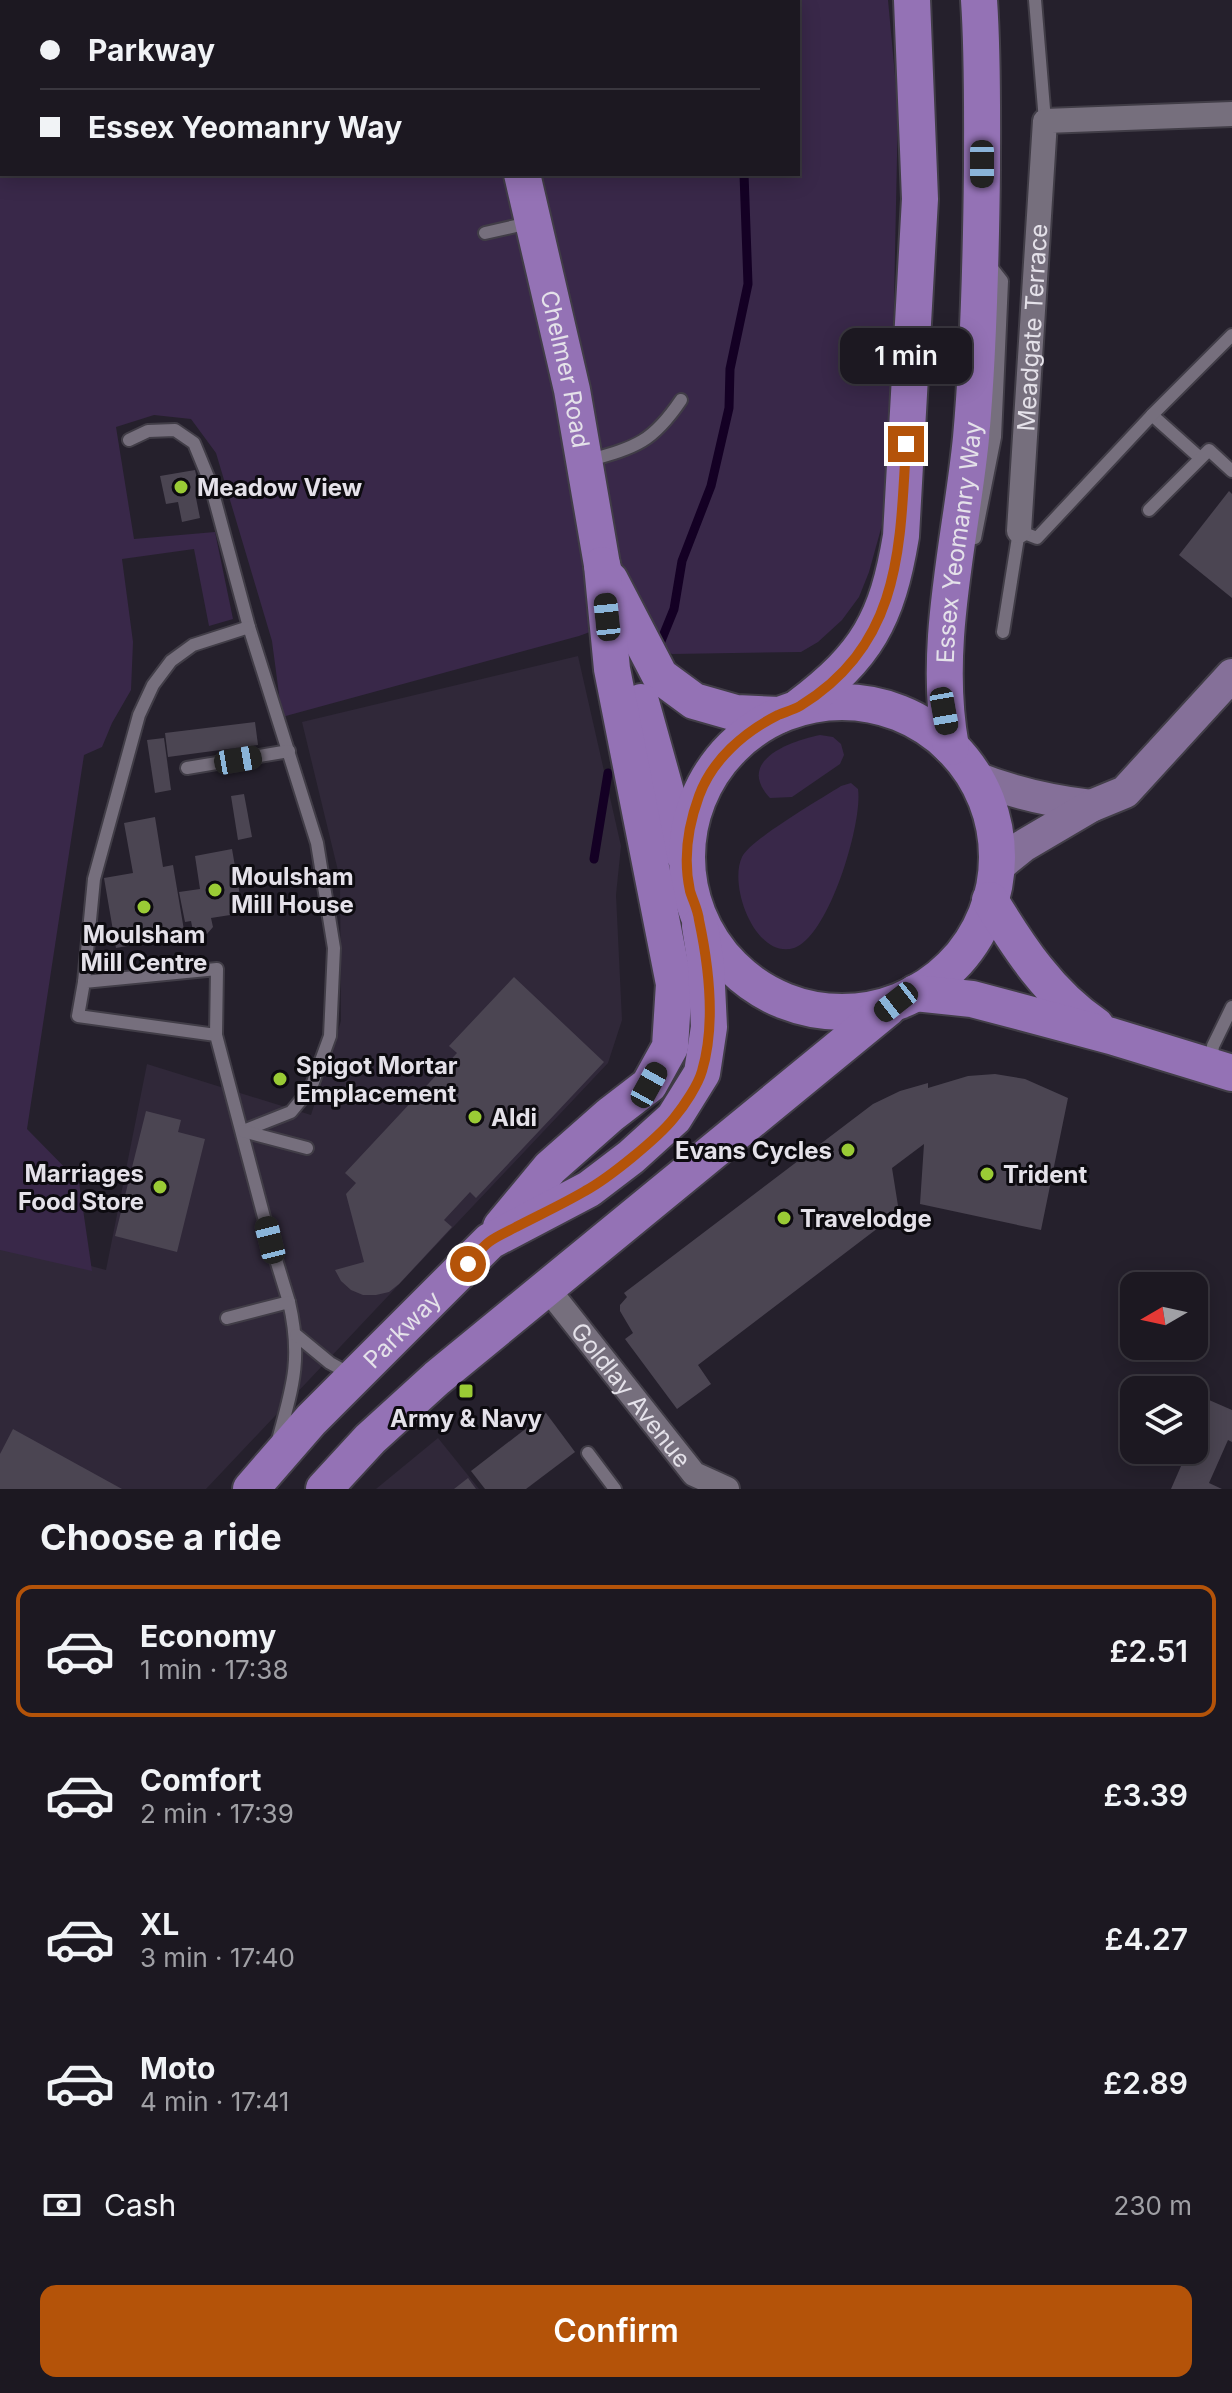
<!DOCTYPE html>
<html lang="en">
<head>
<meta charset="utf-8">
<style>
	:root { --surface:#1c1821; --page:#25212a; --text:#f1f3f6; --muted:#a0a0a5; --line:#3a373f; --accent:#b45309 }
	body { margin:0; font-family:Inter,sans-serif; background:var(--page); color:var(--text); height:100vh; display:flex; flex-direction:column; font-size:30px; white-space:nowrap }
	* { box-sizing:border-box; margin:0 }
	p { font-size:26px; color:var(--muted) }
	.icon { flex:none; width:44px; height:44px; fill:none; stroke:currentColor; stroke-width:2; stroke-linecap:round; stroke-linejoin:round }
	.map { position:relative; height:1489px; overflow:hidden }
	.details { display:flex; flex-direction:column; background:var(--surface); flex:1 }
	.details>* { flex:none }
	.hud { position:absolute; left:0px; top:0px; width:800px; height:176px; box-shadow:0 4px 20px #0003,0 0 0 2px var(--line); display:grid; align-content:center; height:176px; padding:0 40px; background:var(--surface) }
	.needle { width:52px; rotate:261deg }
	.controls { position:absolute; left:1120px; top:1272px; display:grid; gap:16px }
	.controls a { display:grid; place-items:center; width:88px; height:88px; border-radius:16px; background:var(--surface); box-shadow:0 4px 20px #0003,0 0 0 2px var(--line); font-size:40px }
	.end { position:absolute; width:36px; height:36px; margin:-18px; border:10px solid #b45309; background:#fff; box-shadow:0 0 0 4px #fff }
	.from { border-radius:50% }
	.bubble { position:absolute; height:56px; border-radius:16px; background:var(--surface); box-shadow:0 4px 20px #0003,0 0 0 2px var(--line); font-size:26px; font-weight:600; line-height:56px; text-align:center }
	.car { position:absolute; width:24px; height:48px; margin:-24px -12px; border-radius:10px; box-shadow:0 0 6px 2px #0007; background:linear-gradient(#222 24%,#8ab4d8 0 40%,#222 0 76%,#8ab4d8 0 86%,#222 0) }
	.hud b { display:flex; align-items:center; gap:28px; height:76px; font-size:30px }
	.hud b+b { border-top:2px solid var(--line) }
	.hud i { width:20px; height:20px; background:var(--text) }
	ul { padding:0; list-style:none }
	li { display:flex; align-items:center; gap:24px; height:132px; margin:0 16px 12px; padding:0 24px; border:4px solid transparent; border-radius:16px }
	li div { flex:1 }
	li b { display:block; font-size:30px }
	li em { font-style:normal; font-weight:600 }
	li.selected { border-color:var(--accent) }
	li>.icon { width:72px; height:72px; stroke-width:1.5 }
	h2 { padding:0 40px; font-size:36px; line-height:96px }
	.pay { display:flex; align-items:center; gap:20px; height:88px; padding:0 40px; font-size:30px }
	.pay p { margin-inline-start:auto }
	.button { display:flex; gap:16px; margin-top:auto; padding:16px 40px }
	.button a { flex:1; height:92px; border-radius:16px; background:var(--accent); color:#fff; font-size:32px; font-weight:600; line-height:92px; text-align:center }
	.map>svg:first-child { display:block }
	.built { fill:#302839 }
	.green { fill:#392849; fill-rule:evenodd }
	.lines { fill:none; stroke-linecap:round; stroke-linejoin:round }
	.stream { stroke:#140024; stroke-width:9 }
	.building { fill:#4b4552 }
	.lane-casing { stroke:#413d47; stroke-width:16 }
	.street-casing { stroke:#413d47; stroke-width:28 }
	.secondary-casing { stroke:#413d47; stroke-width:36 }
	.primary-casing { stroke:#413d47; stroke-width:40 }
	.lane { stroke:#766f7d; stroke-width:12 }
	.street { stroke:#766f7d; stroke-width:24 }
	.secondary { stroke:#857099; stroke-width:32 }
	.primary { stroke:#9472b5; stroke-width:36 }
	.route { stroke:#b45309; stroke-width:10 }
	.poi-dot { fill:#9acb35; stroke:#0d0b10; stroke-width:3 }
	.labels { text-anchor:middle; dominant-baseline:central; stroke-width:6; stroke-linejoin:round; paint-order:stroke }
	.street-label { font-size:24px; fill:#e4e1e9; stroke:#0d0b10 }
	.poi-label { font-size:24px; font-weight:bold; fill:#e4e1e9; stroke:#0d0b10; text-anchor:start }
</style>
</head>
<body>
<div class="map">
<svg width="1232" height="1489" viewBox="0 0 1232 1489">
	<rect width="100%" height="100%" fill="#25202c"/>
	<!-- built -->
	<g class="built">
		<path d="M578 656 621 846 616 895 622 1020 608 1063 206 1489H0V1242L106 1270 147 1064 311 1115 341 1021 340 879 302 722Z"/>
		<path d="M438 1438 479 1489H376Z"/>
	</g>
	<!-- green -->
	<g class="green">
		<path d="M0 0H888L898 108 890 496 869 572 859 597 842 620 818 642 801 652 672 654 659 646 641 613 579 636 282 717 272 641 216 453 191 419 154 415 116 427 134 539 215 532 233 619 209 626 194 549 122 559 133 642 131 690 112 723 102 747 84 755 27 1129 79 1182 92 1271 0 1250ZM2 2H798V174H2Z"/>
		<path d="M820 735 833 737 841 744 844 755 840 764 792 797 770 798C735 761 790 741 820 735Z"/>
		<path d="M851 783 858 789C863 822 829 937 794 948 756 960 728 886 742 857 751 839 821 799 841 786Z"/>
	</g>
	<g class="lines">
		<!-- stream -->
		<g class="stream">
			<path d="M724 0V2"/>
			<path d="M659 646 674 609 682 561 711 486 729 408 730 369 748 284 744 174"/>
			<path d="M594 859 608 773"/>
		</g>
	</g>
	<!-- building -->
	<g class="building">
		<path d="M195 470 201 497 196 498 200 518 182 522 178 502 166 504 160 476Z"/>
		<path d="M1229 491 1232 494V598L1179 555Z"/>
		<path d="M255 722 258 745 168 757 165 733Z"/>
		<path d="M164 738 171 790 155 793 147 740Z"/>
		<path d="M244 794 252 837 238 840 231 796Z"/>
		<path d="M155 817 163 867 173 865 185 936 116 948 104 878 133 873 124 823Z"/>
		<path d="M232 849 243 913 211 918 213 927 207 934 201 935 193 931 191 921 185 922 179 892 200 889 195 856Z"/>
		<path d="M514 977 604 1062 476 1198 470 1192 444 1220 452 1227 399 1284 389 1292 376 1295H363L351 1290 341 1281 335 1270 364 1262 346 1194 356 1183 345 1173 457 1053 449 1046Z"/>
		<path d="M995 1074 1025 1079 1068 1098 1041 1230 920 1204 924 1144 892 1168 899 1212 698 1365 711 1384 677 1409 625 1339 633 1333 620 1311V1305L627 1297 624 1293 873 1104 900 1091 928 1083V1088L968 1076Z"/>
		<path d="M146 1111 181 1120 178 1132 205 1139 177 1252 115 1236Z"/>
		<path d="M1209 1400 1232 1410V1442L1228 1440 1209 1483 1222 1489H1171L1188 1450H1194V1435Z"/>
		<path d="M546 1413 575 1452 526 1489H485L471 1471Z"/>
		<path d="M13 1429 122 1489H0V1454Z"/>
		<path d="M468 1478 476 1489H454Z"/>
	</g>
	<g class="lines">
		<!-- lane casing -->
		<g class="lane-casing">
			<g id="lane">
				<path d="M1035 0 1045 121"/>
				<path d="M485 233 529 223"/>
				<path d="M1152 415 1199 457"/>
				<path d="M129 440 148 431 175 430 194 443 210 482 249 627 317 843 334 948 330 1036 311 1088 291 1112 243 1131"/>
				<path d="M587 461C636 447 652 443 681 400"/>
				<path d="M1149 510 1209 450 1232 471"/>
				<path d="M975 538 995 437 1002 281 988 263"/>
				<path d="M1003 632 1019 531 1037 538 1152 415 1232 335"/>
				<path d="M187 768 289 751"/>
				<path d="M84 982 94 879 139 715 153 685 171 661 193 645 249 627"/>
				<path d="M216 1035 78 1016 84 982 217 969 216 1035 270 1240 289 1302"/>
				<path d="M1211 1063 1213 1046 1232 1007"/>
				<path d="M243 1131 307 1148"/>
				<path d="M227 1318 289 1302C302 1358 293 1386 278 1440"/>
				<path d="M296 1335 330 1363 352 1375"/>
				<path d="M588 1453 615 1489"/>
			</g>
		</g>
		<!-- street casing -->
		<g class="street-casing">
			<g id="street">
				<path id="s1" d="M1019 531 1045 121 1232 114"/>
				<path id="s2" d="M547 1288 694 1474 727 1489"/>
			</g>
		</g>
		<!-- secondary casing -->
		<g class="secondary-casing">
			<g id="secondary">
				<path d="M974 777C1013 793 1050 801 1091 806"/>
				<path d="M996 868 1023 846 1091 806 1125 792 1232 675"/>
			</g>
		</g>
		<!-- primary casing -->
		<g class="primary-casing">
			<g id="primary">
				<path d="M481 0 482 2"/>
				<path id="s3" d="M522 174 572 390 602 565 608 587"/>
				<path d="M610 580 660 676 694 701 736 713 779 715"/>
				<path d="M641 702 683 853"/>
				<circle cx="842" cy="857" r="155"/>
				<path d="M800 706C867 655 887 620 901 536L920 199 912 0"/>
				<path id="s4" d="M951 747C932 646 961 539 971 438 979 349 981 259 982 170 982 114 983 57 979 0"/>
				<path d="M990 900C1019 948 1049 994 1096 1026"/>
				<path d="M915 993 972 999 1111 1036 1232 1073"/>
				<path d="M501 1227 550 1168 610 1115 649 1085 670 1047 674 984 612 669 602 565"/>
				<path id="s5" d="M251 1489 311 1420 490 1241 589 1189 631 1157 674 1118 702 1073 709 1027 706 965 700 926"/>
				<path d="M324 1489 370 1439 437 1378 888 1008"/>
			</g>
		</g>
		<!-- lane -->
		<use href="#lane" class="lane"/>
		<!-- street -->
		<use href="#street" class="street"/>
		<!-- secondary -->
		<use href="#secondary" class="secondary"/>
		<!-- primary -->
		<use href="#primary" class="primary"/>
	</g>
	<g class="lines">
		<!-- route -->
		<path class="route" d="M468 1264C475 1257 481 1248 489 1242 497 1236 507 1232 516 1227 539 1215 563 1204 585 1191 609 1178 658 1138 674 1118 684 1106 698 1085 702 1071 716 1024 709 967 699 920 698 910 693 901 690 891 683 859 688 826 699 796 712 760 744 732 778 715 785 712 793 710 800 706 901 644 900 549 906 444"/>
	</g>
	<!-- markers -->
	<g class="poi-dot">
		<circle cx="181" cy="487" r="8"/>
		<circle cx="215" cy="890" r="8"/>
		<circle cx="144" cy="907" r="8"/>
		<circle cx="280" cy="1079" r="8"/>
		<circle cx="475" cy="1117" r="8"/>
		<circle cx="848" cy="1150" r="8"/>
		<circle cx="987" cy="1174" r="8"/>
		<circle cx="160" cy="1187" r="8"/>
		<circle cx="784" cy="1218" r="8"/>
		<rect x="458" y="1383" width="16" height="16" rx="4"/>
	</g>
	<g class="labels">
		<!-- street labels -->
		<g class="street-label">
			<text stroke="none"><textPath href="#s1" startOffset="204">Meadgate Terrace</textPath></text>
			<text stroke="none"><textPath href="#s3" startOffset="200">Chelmer Road</textPath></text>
			<text stroke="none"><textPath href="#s4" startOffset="206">Essex Yeomanry Way</textPath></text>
			<text stroke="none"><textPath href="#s5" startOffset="220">Parkway</textPath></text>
			<text stroke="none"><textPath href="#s2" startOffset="136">Goldlay Avenue</textPath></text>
		</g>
		<!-- poi labels -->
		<g class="poi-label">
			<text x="197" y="487">Meadow View</text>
			<text x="231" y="876">Moulsham<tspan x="231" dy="28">Mill House</tspan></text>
			<text x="144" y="934" text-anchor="middle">Moulsham<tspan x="144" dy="28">Mill Centre</tspan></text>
			<text x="296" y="1065">Spigot Mortar<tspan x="296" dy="28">Emplacement</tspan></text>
			<text x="491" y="1117">Aldi</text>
			<text x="832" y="1150" text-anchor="end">Evans Cycles</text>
			<text x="144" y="1173" text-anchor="end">Marriages<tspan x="144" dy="28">Food Store</tspan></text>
			<text x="1003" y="1174">Trident</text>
			<text x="800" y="1218">Travelodge</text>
			<text x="466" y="1418" text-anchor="middle">Army &amp; Navy</text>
		</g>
	</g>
</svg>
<div class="controls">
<a><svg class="needle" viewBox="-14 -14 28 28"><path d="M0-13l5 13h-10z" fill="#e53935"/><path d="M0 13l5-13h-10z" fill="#a0a0a5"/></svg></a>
<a><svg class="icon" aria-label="layers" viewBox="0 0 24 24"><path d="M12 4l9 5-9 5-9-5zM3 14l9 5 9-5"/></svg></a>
</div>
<i class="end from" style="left:468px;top:1264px"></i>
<i class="end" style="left:906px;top:444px"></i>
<div class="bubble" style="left:840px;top:328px;width:132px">1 min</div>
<i class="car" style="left:982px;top:164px;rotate:180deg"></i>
<i class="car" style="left:607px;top:617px;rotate:354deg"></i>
<i class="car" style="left:944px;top:711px;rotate:170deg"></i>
<i class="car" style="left:238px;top:760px;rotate:80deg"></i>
<i class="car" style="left:896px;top:1002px;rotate:232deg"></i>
<i class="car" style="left:649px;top:1085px;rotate:29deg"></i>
<i class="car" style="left:270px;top:1240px;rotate:346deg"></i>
<div class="hud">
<b><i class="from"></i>Parkway</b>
<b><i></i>Essex Yeomanry Way</b>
</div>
</div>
<section class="details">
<h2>Choose a ride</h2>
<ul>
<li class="selected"><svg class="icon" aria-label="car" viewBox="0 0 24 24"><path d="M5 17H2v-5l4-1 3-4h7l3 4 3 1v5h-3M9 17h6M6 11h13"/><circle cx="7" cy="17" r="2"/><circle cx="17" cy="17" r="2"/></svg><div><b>Economy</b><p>1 min · 17:38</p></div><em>£2.51</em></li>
<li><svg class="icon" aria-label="car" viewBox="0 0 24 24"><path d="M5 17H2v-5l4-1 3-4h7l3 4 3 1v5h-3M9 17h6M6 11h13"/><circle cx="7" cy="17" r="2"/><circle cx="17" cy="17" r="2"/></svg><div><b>Comfort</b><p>2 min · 17:39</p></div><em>£3.39</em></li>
<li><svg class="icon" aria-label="car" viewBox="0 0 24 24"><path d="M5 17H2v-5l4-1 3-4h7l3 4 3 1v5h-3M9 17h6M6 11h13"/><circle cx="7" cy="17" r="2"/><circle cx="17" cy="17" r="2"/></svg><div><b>XL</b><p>3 min · 17:40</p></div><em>£4.27</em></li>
<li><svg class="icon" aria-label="car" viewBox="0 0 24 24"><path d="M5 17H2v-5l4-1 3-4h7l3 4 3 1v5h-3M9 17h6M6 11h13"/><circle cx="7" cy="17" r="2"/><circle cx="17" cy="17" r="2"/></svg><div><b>Moto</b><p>4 min · 17:41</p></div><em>£2.89</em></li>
</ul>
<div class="pay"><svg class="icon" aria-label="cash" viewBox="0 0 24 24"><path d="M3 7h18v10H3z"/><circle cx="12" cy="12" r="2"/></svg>Cash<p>230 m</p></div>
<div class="button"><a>Confirm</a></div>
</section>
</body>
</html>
